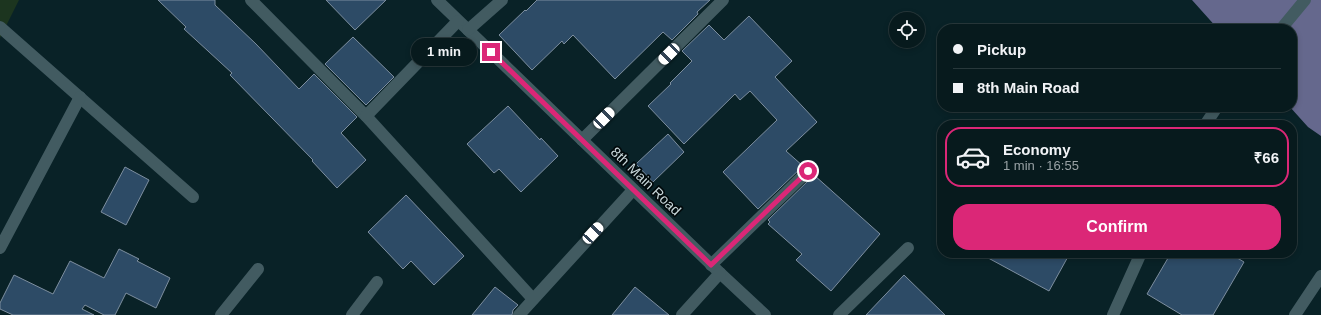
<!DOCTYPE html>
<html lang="en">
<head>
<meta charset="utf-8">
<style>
	:root { --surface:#071a1d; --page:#102326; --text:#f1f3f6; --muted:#98a1a4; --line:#28383b; --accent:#db2777 }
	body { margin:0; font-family:Arial,sans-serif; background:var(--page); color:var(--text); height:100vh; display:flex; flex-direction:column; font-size:15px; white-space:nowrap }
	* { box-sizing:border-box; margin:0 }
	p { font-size:13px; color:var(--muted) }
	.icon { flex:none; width:22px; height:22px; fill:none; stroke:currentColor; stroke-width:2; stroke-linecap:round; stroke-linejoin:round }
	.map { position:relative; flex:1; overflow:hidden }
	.side { position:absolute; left:937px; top:120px; width:360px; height:138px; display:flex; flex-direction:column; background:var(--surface); border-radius:16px; box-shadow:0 2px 6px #0003,0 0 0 1px var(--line) }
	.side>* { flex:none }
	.top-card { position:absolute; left:937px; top:24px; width:360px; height:88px; border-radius:16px; box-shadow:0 2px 6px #0003,0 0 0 1px var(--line); display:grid; align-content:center; height:88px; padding:0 16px; background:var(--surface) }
	.controls { position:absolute; left:889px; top:12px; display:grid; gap:8px }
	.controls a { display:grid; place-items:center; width:36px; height:36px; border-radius:50%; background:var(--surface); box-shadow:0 2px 6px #0003,0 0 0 1px var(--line); font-size:20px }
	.end { position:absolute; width:18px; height:18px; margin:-9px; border:5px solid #db2777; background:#fff; box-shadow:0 0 0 2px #fff }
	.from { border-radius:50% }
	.bubble { position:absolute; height:28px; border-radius:14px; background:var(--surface); box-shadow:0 2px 6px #0003,0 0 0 1px var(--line); font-size:13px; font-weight:700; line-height:28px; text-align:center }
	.car { position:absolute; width:12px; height:24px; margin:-12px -6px; border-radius:5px; box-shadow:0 0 3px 1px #0007; background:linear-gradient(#fff 24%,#345 0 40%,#fff 0 76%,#345 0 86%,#fff 0) }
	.top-card b { display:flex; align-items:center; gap:14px; height:38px; font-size:15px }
	.top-card b+b { border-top:1px solid var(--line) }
	.top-card i { width:10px; height:10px; background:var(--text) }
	ul { padding:7px 0 0; list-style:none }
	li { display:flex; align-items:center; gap:12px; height:60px; margin:0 8px 6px; padding:0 8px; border:2px solid transparent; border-radius:16px }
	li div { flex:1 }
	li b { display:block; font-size:15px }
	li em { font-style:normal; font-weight:700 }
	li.active { border-color:var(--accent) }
	li>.icon { width:36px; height:36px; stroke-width:1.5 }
	.action { display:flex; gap:8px; margin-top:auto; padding:8px 16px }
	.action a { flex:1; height:46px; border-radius:16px; background:var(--accent); color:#fff; font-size:16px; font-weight:700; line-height:46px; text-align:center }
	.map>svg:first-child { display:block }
	.green { fill:#1c351f }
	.water { fill:#65688d }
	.building { fill:#2d4b66; stroke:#7d8e9f }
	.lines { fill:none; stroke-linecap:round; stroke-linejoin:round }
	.street { stroke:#425b61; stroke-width:12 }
	.secondary { stroke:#425b61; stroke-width:12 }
	.route { stroke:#db2777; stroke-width:5 }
	.labels { text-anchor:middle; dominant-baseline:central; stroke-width:3.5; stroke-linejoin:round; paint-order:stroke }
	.street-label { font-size:14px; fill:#c8d7da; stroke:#020a0c }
</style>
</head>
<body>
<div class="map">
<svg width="1321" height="315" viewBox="0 0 1321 315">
	<rect width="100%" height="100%" fill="#092227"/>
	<!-- green -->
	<path class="green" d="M0 0H19L0 38Z"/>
	<!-- water -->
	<path class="water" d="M1192 0H1321V136L1308 127 1290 107H1292V29H1218Z"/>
	<!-- building -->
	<g class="building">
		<path d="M158 0H215V5L256 44 299 89 314 74 357 117 341 133 366 160 337 188 312 161 313 160 230 75 232 73 184 29 186 27Z"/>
		<path d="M326 0H386L355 30Z"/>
		<path d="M537 0H710L697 12 698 14 672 40 663 32 615 79 573 35 564 44 562 41 532 70 499 35 525 10 526 11Z"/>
		<path d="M749 16 792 61 775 77 817 122 786 151 803 166 758 209 723 172 777 120 750 91 740 100 735 94 684 144 648 106 671 84 670 83 692 61 682 51 709 25 724 40Z"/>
		<path d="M353 37 394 77 366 105 325 64Z"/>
		<path d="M508 106 540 140 541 138 558 156 521 192 499 169 494 173 467 144Z"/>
		<path d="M668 134 684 152 653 182 636 164Z"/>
		<path d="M125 167 149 180 126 225 101 212Z"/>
		<path d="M814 175 880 234 831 291 796 260 802 254 768 224 770 222 768 220Z"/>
		<path d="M406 195 464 256 434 285 411 261 403 269 368 232Z"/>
		<path d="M119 249 139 259 137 261 170 278 156 308 126 293 115 315H104L85 305 82 309 94 315H13L0 309V303L14 275 53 294 70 261 104 278Z"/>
		<path d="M979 253H1070L1049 291Z"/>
		<path d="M1171 253H1229L1244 262 1213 315H1182L1147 294Z"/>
		<path d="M904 275 945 315H866Z"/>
		<path d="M495 287 518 305 513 310 512 315H472Z"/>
		<path d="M635 287 669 315H612Z"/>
	</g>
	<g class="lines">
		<!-- street -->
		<g class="street">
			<path d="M251 0 366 116 533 299"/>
			<path d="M437 0 720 273 765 315"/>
			<path d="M0 27 193 197"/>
			<path d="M468 30 502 0"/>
			<path d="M366 116 458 21"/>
			<path d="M582 140 723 0"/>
			<path d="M0 248 80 97"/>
			<path d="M711 265 808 171"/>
			<path d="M221 315 258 269"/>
			<path d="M352 315 377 282"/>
			<path d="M519 315 633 190"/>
			<path d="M682 315 720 273"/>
			<path d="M839 315 908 248"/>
			<path d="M1295 315 1321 276"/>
		</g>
		<!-- secondary -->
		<g class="secondary">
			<path d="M1281 29 1305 0"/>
			<path d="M1205 125 1217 107"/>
			<path d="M1113 315 1141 253"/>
		</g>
	</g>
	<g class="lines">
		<!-- route -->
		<path class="route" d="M491 52 711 265 808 171"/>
	</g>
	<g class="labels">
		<!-- street labels -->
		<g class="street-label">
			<text transform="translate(646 181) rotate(44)">8th Main Road</text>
		</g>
	</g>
</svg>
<div class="controls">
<a><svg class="icon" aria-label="locate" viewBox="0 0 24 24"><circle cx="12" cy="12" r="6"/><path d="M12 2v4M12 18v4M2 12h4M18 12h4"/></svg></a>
</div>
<i class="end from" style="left:808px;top:171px"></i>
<i class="end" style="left:491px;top:52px"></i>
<div class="bubble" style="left:411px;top:38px;width:66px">1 min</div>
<i class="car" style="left:669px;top:54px;rotate:225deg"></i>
<i class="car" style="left:604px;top:118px;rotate:45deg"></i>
<i class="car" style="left:593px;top:233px;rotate:43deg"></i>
<div class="top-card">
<b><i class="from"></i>Pickup</b>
<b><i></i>8th Main Road</b>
</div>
<section class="side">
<ul>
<li class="active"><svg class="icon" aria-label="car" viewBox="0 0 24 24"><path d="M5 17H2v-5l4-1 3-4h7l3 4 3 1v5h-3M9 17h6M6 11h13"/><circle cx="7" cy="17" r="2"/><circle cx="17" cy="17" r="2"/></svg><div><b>Economy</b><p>1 min · 16:55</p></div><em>₹66</em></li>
</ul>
<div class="action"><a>Confirm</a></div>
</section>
</div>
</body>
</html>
